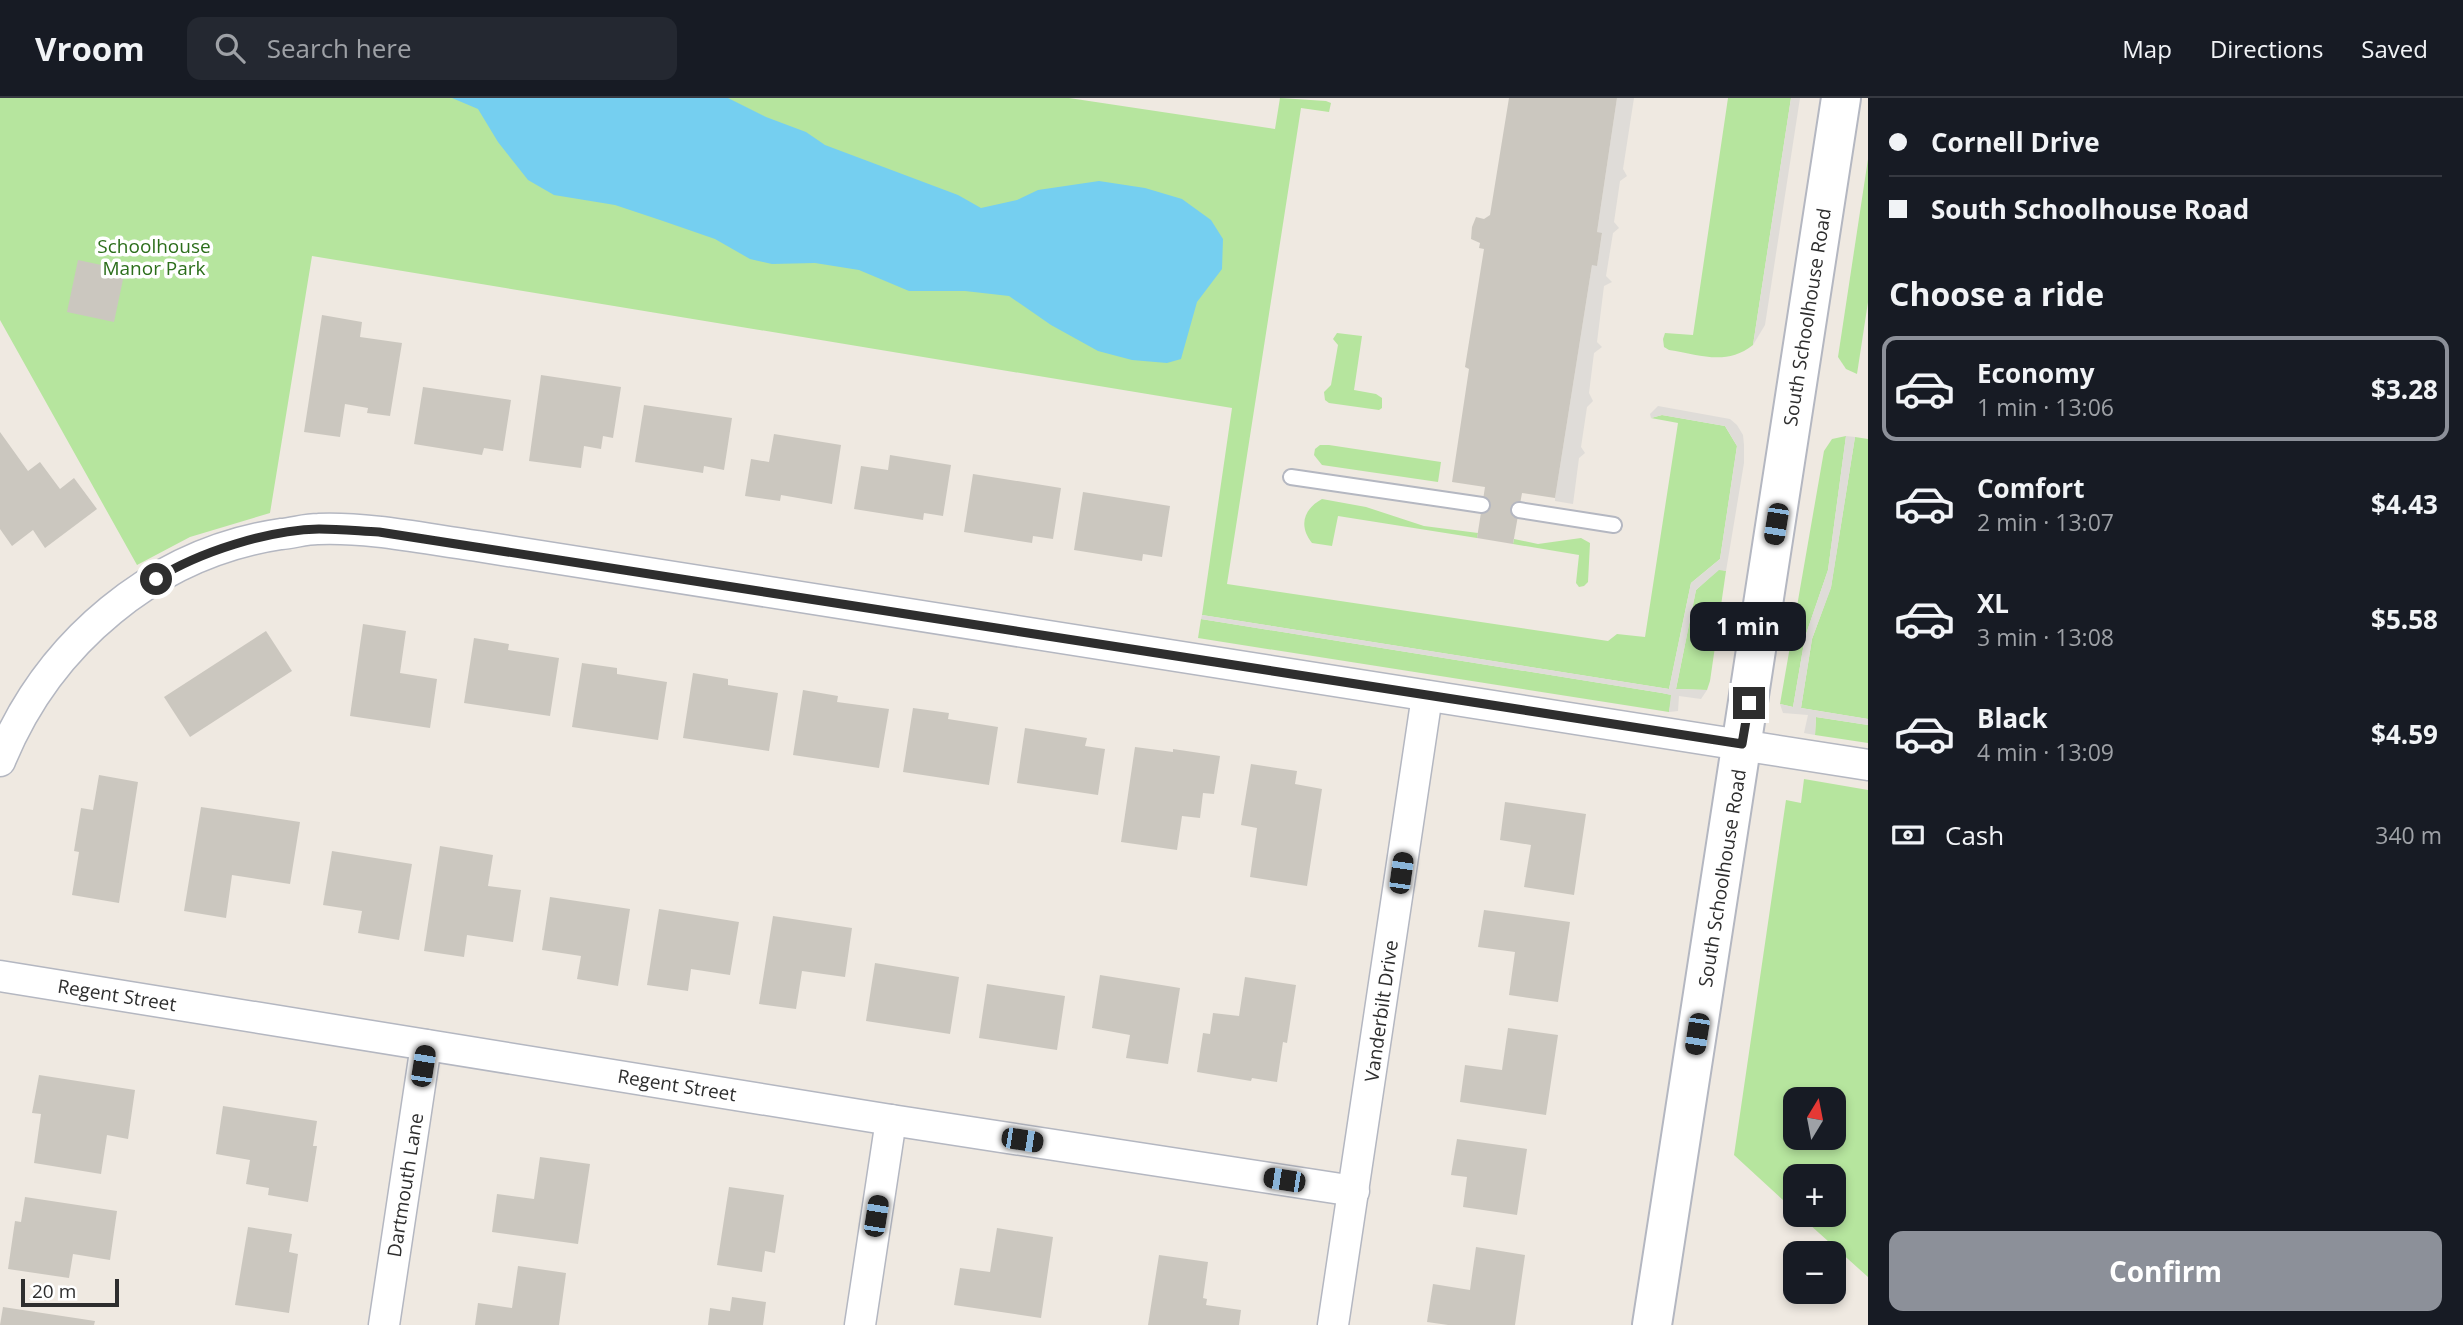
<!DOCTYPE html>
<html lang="en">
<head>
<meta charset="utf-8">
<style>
	:root { --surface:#171b24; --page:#242831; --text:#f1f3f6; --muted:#9ea1a6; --line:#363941; --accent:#8c9099 }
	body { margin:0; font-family:"Open Sans",sans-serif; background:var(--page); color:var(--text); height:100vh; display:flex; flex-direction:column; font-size:26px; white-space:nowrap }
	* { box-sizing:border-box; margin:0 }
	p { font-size:23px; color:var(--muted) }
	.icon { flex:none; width:38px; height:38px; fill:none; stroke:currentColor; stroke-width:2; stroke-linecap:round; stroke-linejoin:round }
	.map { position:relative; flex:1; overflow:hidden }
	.drawer { display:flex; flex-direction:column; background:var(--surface); width:595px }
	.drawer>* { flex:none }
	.guide { display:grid; align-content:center; height:154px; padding:0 21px; background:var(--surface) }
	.needle { width:46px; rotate:10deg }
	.fabs { position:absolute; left:1783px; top:989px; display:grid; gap:14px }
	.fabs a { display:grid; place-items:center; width:63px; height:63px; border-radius:14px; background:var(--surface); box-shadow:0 4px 10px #0003; font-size:35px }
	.scale { position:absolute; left:21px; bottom:18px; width:98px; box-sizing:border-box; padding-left:7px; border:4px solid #2e2e2e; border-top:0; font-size:19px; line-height:24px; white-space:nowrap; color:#2e2e2e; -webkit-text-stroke:5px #fff; paint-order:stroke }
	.end { position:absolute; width:32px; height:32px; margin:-16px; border:9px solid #2e2e2e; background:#fff; box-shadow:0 0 0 4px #fff }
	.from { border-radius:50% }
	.bubble { position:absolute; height:49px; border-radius:14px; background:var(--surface); box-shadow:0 4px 10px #0003; font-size:23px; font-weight:700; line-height:49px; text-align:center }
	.car { position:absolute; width:21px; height:42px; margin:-21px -10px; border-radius:9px; box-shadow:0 0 5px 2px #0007; background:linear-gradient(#222 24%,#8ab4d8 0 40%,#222 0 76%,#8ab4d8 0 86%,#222 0) }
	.guide b { display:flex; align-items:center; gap:24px; height:66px; font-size:26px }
	.guide b+b { border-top:2px solid var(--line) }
	.guide i { width:18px; height:18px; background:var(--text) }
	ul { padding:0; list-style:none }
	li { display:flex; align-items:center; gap:21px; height:105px; margin:0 14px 10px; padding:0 7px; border:4px solid transparent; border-radius:14px }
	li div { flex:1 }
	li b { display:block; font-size:26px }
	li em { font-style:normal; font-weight:700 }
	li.active { border-color:var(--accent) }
	li>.icon { width:63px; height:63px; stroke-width:1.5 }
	h2 { padding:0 21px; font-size:32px; line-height:84px }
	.pay { display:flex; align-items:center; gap:18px; height:77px; padding:0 21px; font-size:26px }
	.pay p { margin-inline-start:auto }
	.action { display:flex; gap:14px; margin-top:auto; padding:14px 21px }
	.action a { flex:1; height:80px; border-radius:14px; background:var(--accent); color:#fff; font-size:28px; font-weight:700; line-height:80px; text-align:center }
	header { display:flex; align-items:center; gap:42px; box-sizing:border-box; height:98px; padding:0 35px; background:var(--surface); border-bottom:2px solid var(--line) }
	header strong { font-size:33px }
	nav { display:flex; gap:38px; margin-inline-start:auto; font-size:24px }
	.search { width:490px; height:63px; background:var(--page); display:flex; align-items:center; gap:18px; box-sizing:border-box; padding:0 24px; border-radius:14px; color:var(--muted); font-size:26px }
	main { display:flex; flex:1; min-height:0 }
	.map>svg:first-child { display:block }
	.green { fill:#b6e59e; fill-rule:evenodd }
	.plaza { fill:#dfdcd8 }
	.water { fill:#75cff0 }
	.building { fill:#cbc7bf }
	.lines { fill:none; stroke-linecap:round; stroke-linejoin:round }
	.lane-casing { stroke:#b4b7c1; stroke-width:18 }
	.street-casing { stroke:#b4b7c1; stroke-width:33 }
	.secondary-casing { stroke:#b4b7c1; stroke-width:42 }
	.lane { stroke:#fff; stroke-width:14 }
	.street { stroke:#fff; stroke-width:30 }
	.secondary { stroke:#fff; stroke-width:38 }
	.route { stroke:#2e2e2e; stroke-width:9 }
	.labels { text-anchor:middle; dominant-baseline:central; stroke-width:7; stroke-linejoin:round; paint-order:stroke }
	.park-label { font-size:19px; fill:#2c6e1b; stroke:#fff }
	.street-label { font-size:19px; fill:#2e2e2e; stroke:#fff }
</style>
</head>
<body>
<header>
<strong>Vroom</strong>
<div class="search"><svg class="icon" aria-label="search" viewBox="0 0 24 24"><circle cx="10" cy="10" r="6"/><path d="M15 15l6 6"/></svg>Search here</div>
<nav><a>Map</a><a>Directions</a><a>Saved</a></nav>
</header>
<main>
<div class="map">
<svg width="1868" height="1227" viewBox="0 0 1868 1227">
	<rect width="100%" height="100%" fill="#efe9e1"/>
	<!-- green -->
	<g class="green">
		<path d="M0 0H1069L1275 31 1280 0 1326 3 1331 5 1329 14 1301 10 1227 486 1608 543 1617 536 1645 539 1678 325 1651 320 1662 317 1725 328 1737 348 1720 461 1691 485 1669 591 1202 517 1232 310 312 158 270 415 190 439 137 467 0 222Z"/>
		<path d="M1728 0H1791L1753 247C1726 268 1701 257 1669 252L1664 249 1663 241 1665 235 1693 237Z"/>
		<path d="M1868 61V204L1857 276 1846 271 1838 259Z"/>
		<path d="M1337 235 1362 238 1354 292 1376 296 1382 300V310L1379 312 1329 305 1325 302 1324 294 1331 287 1338 247 1333 241Z"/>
		<path d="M1846 338 1828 472 1805 539 1793 609 1780 606 1824 353 1832 341Z"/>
		<path d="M1855 339 1868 341V621L1801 610 1812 541 1831 489Z"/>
		<path d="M1320 347H1329L1441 364 1438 384 1322 367 1314 357 1315 351Z"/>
		<path d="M1322 401 1366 409 1424 428 1478 435 1477 440 1338 418 1332 448 1312 445C1298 427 1304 411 1322 401Z"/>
		<path d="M1581 440 1590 445 1588 484 1584 488 1579 489 1576 485 1579 457 1513 446 1514 441 1538 446Z"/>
		<path d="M1719 471 1726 473 1710 583 1707 592 1676 591 1696 492Z"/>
		<path d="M1201 521 1662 595 1672 597 1669 614 1198 540Z"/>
		<path d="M1816 619 1868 627V645L1815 637Z"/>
		<path d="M1804 681 1868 692V1179L1799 1117 1834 1116V1078H1796L1795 1113 1734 1057 1786 702 1801 705ZM1796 1001H1834V1040H1796Z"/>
	</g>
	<!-- plaza -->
	<g class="plaza">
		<path d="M1617 0H1634L1623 71 1627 78 1620 83 1614 124 1619 130 1613 135 1606 178 1612 184 1604 188 1597 244 1602 249 1594 255 1589 295 1593 303 1587 309 1581 349 1585 355 1579 360 1573 406 1555 403V400L1592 167H1597L1602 136 1597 134Z"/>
		<path d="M1791 0H1800L1765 227 1753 247Z"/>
		<path d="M1658 308 1730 321 1737 327 1743 337 1744 347V365L1726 473 1719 472 1696 492 1676 591 1707 592 1701 601 1679 598 1678 613 1669 614 1671 597 1662 595 1201 521 1202 517 1669 591 1691 485 1720 461 1737 348 1725 328 1662 317 1651 320 1650 316Z"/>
		<path d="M1846 338 1855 339 1831 490 1812 541 1801 610 1868 621V627L1816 619 1815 637 1804 635 1808 617 1783 615 1780 606 1793 609 1805 539 1828 472Z"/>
	</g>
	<!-- water -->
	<path class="water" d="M452 0H728L766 19 806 34 825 47 958 97 981 110 1017 102 1038 92 1099 83 1145 90 1182 101 1211 122 1223 141 1222 171 1197 204 1181 261 1167 265 1132 262 1098 253 1051 227 1009 198 965 193H909L859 172 815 165 772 166 750 161 715 141 663 123 615 107 554 97 528 82 498 44 478 11Z"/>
	<!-- building -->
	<g class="building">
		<path d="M1509 0H1617L1597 134 1602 135 1597 168 1592 167 1555 400 1522 395 1513 446 1477 440 1485 389 1452 384 1469 271 1465 269 1484 151 1479 150 1480 145 1471 141 1472 129 1476 119 1484 121 1490 117Z"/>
		<path d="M78 162 125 172 114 224 67 214Z"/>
		<path d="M322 217 362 224 360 239 402 245 390 318 367 315 368 310 345 306 340 339 304 334Z"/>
		<path d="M541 277 621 289 613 340 603 338 601 351 584 348 581 370 529 363Z"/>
		<path d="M423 289 511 302 503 353 484 350 482 357 414 346Z"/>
		<path d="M644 307 732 320 724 372 704 368 703 375 635 364Z"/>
		<path d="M0 334 28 373 40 364 60 391 74 380 97 411 45 450 33 432 12 448 0 431Z"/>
		<path d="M774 336 841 347 832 406 781 397 780 403 745 398 751 361 769 364Z"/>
		<path d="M890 357 951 367 943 418 924 415 923 422 854 411 861 368 888 372Z"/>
		<path d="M973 376 1061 390 1053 441 1033 438 1032 445 964 434Z"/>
		<path d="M1083 394 1170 408 1162 459 1143 456 1142 463 1074 452Z"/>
		<path d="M363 526 406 533 400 575 437 581 430 630 350 618Z"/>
		<path d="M266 533 292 573 190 639 164 599Z"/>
		<path d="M474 540 509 546 508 552 559 560 550 618 464 605Z"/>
		<path d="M582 565 617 570V576L667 584 658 642 572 629Z"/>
		<path d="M693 575 728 581V587L778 595 769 653 683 640Z"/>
		<path d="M803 592 838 598 837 604 889 611 879 670 793 657Z"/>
		<path d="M913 610 949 615 948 621 998 629 989 687 903 674Z"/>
		<path d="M1025 630 1087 640 1085 648 1105 651 1098 697 1017 685Z"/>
		<path d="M1135 649 1173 654V651L1220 658 1214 696 1203 695 1200 720 1182 718 1177 752 1121 744Z"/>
		<path d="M1251 666 1297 673 1295 686 1322 691 1307 788 1250 779 1257 730 1241 727Z"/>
		<path d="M99 677 138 684 119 805 72 797 79 754 74 753 81 710 93 712Z"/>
		<path d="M1505 704 1586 716 1574 797 1524 789 1531 747 1500 742Z"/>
		<path d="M201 709 300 724 290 786 232 777 226 820 184 813Z"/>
		<path d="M440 748 493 757 488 788 521 792 513 844 467 837 464 859 424 853Z"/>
		<path d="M332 753 412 766 399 842 358 835 362 813 323 807Z"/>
		<path d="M550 799 630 811 618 888 577 881 581 858 542 852Z"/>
		<path d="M659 811 739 824 730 877 691 871 688 893 647 887Z"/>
		<path d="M1484 812 1570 824 1558 904 1509 897 1515 854 1478 849Z"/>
		<path d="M773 818 852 830 845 879 802 873 796 911 759 906Z"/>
		<path d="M875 865 959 879 950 936 866 923Z"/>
		<path d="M1100 877 1180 890 1168 966 1126 960 1130 937 1092 930Z"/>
		<path d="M1245 879 1296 887 1287 945 1283 944 1277 984 1252 980 1251 983 1197 974 1203 935 1210 936 1213 915 1239 918Z"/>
		<path d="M987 886 1065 898 1057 952 979 940Z"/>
		<path d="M1508 930 1558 937 1546 1017 1460 1004 1465 967 1502 972Z"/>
		<path d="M39 977 135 992 128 1041 107 1037 101 1076 34 1065 41 1016 32 1015Z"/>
		<path d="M223 1008 317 1023 313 1048H317L308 1104 268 1097 269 1090 246 1086 250 1062 216 1056Z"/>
		<path d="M1457 1041 1527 1051 1517 1117 1463 1109 1467 1079 1451 1077Z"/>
		<path d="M540 1059 590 1066 578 1146 492 1134 497 1096 534 1101Z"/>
		<path d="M729 1089 784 1097 775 1155 765 1153 762 1174 717 1167Z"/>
		<path d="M25 1099 117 1113 110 1162 73 1156 69 1180 8 1171 15 1123 21 1124Z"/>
		<path d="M248 1129 292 1136 289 1154 298 1156 289 1215 235 1207Z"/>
		<path d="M997 1130 1053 1139 1041 1220 954 1207 960 1170 990 1174Z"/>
		<path d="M1476 1149 1525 1157 1515 1227H1448L1427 1224 1433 1186 1470 1192Z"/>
		<path d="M1159 1157 1208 1164 1203 1200 1207 1201 1206 1207 1241 1212 1239 1227H1148Z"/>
		<path d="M518 1168 566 1175 559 1227H475L478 1205 512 1210Z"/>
		<path d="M732 1199 766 1204 763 1227H708L710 1210 730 1213Z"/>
		<path d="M3 1209 95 1223 94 1227H0Z"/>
	</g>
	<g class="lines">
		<!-- lane casing -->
		<g class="lane-casing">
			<g id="lane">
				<path d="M1291 379 1482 407"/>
				<path d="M1519 412 1614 427"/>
			</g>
		</g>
		<!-- street casing -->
		<g class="street-casing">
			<g id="street">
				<path d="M0 663C48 545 154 455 281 436 293 435 306 431 318 431 371 429 425 441 477 448L1868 667"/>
				<path d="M0 878 891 1022 1354 1093"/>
				<path d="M384 1227 426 947"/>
				<path d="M860 1227 891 1022"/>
				<path d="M1333 1227 1427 598"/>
			</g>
		</g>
		<!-- secondary casing -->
		<g class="secondary-casing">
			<path id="secondary" d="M1652 1227 1841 0"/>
		</g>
		<!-- lane -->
		<use href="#lane" class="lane"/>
		<!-- street -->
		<use href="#street" class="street"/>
		<!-- secondary -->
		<use href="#secondary" class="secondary"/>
	</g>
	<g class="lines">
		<!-- route -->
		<path class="route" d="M156 481C199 454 268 432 319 431 339 431 359 433 379 434L1742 646 1749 605"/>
	</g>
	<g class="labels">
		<!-- park labels -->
		<g class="park-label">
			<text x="154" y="148">Schoolhouse<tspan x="154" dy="22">Manor Park</tspan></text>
		</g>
		<!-- street labels -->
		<g class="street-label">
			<text transform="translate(1807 219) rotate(-81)">South Schoolhouse Road</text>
			<text transform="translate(1722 780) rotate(-81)">South Schoolhouse Road</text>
			<text transform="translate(117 897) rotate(9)">Regent Street</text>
			<text transform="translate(1381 913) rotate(-82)">Vanderbilt Drive</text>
			<text transform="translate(677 987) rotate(9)">Regent Street</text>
			<text transform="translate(405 1087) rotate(-81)">Dartmouth Lane</text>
		</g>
	</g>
</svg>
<div class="fabs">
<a><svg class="needle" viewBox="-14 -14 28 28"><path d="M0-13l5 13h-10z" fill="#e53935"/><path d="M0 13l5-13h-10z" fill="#9ea1a6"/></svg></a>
<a>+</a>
<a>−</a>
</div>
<div class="scale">20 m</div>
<i class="end from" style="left:156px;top:481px"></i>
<i class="end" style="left:1749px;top:605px"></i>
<div class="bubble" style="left:1690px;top:504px;width:116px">1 min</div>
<i class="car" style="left:1776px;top:426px;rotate:189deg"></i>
<i class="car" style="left:1401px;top:775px;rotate:8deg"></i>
<i class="car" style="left:1697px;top:936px;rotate:189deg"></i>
<i class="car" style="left:423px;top:968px;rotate:9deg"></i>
<i class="car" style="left:1022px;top:1042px;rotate:99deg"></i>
<i class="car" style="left:1284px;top:1082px;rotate:279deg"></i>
<i class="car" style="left:876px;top:1118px;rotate:9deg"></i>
</div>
<section class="drawer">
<div class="guide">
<b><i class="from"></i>Cornell Drive</b>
<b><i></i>South Schoolhouse Road</b>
</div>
<h2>Choose a ride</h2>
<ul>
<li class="active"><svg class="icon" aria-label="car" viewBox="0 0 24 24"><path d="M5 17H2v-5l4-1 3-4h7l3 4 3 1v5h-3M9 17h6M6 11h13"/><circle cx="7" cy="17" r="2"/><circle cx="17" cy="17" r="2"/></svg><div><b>Economy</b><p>1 min · 13:06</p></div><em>$3.28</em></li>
<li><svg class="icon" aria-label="car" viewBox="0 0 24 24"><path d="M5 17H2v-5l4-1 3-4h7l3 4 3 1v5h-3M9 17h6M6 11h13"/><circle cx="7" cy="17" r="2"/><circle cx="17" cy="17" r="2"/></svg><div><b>Comfort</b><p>2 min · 13:07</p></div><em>$4.43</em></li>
<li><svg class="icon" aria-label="car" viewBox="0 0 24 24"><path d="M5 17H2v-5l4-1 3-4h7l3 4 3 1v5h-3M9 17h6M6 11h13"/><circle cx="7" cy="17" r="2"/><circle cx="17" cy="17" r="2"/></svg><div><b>XL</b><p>3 min · 13:08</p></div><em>$5.58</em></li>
<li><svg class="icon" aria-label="car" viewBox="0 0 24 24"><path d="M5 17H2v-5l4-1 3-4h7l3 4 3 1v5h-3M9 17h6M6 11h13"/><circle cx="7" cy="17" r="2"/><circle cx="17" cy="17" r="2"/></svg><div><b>Black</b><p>4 min · 13:09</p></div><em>$4.59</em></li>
</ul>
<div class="pay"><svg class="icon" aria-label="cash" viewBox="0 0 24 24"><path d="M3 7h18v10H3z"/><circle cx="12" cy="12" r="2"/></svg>Cash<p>340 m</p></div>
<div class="action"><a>Confirm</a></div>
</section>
</main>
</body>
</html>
